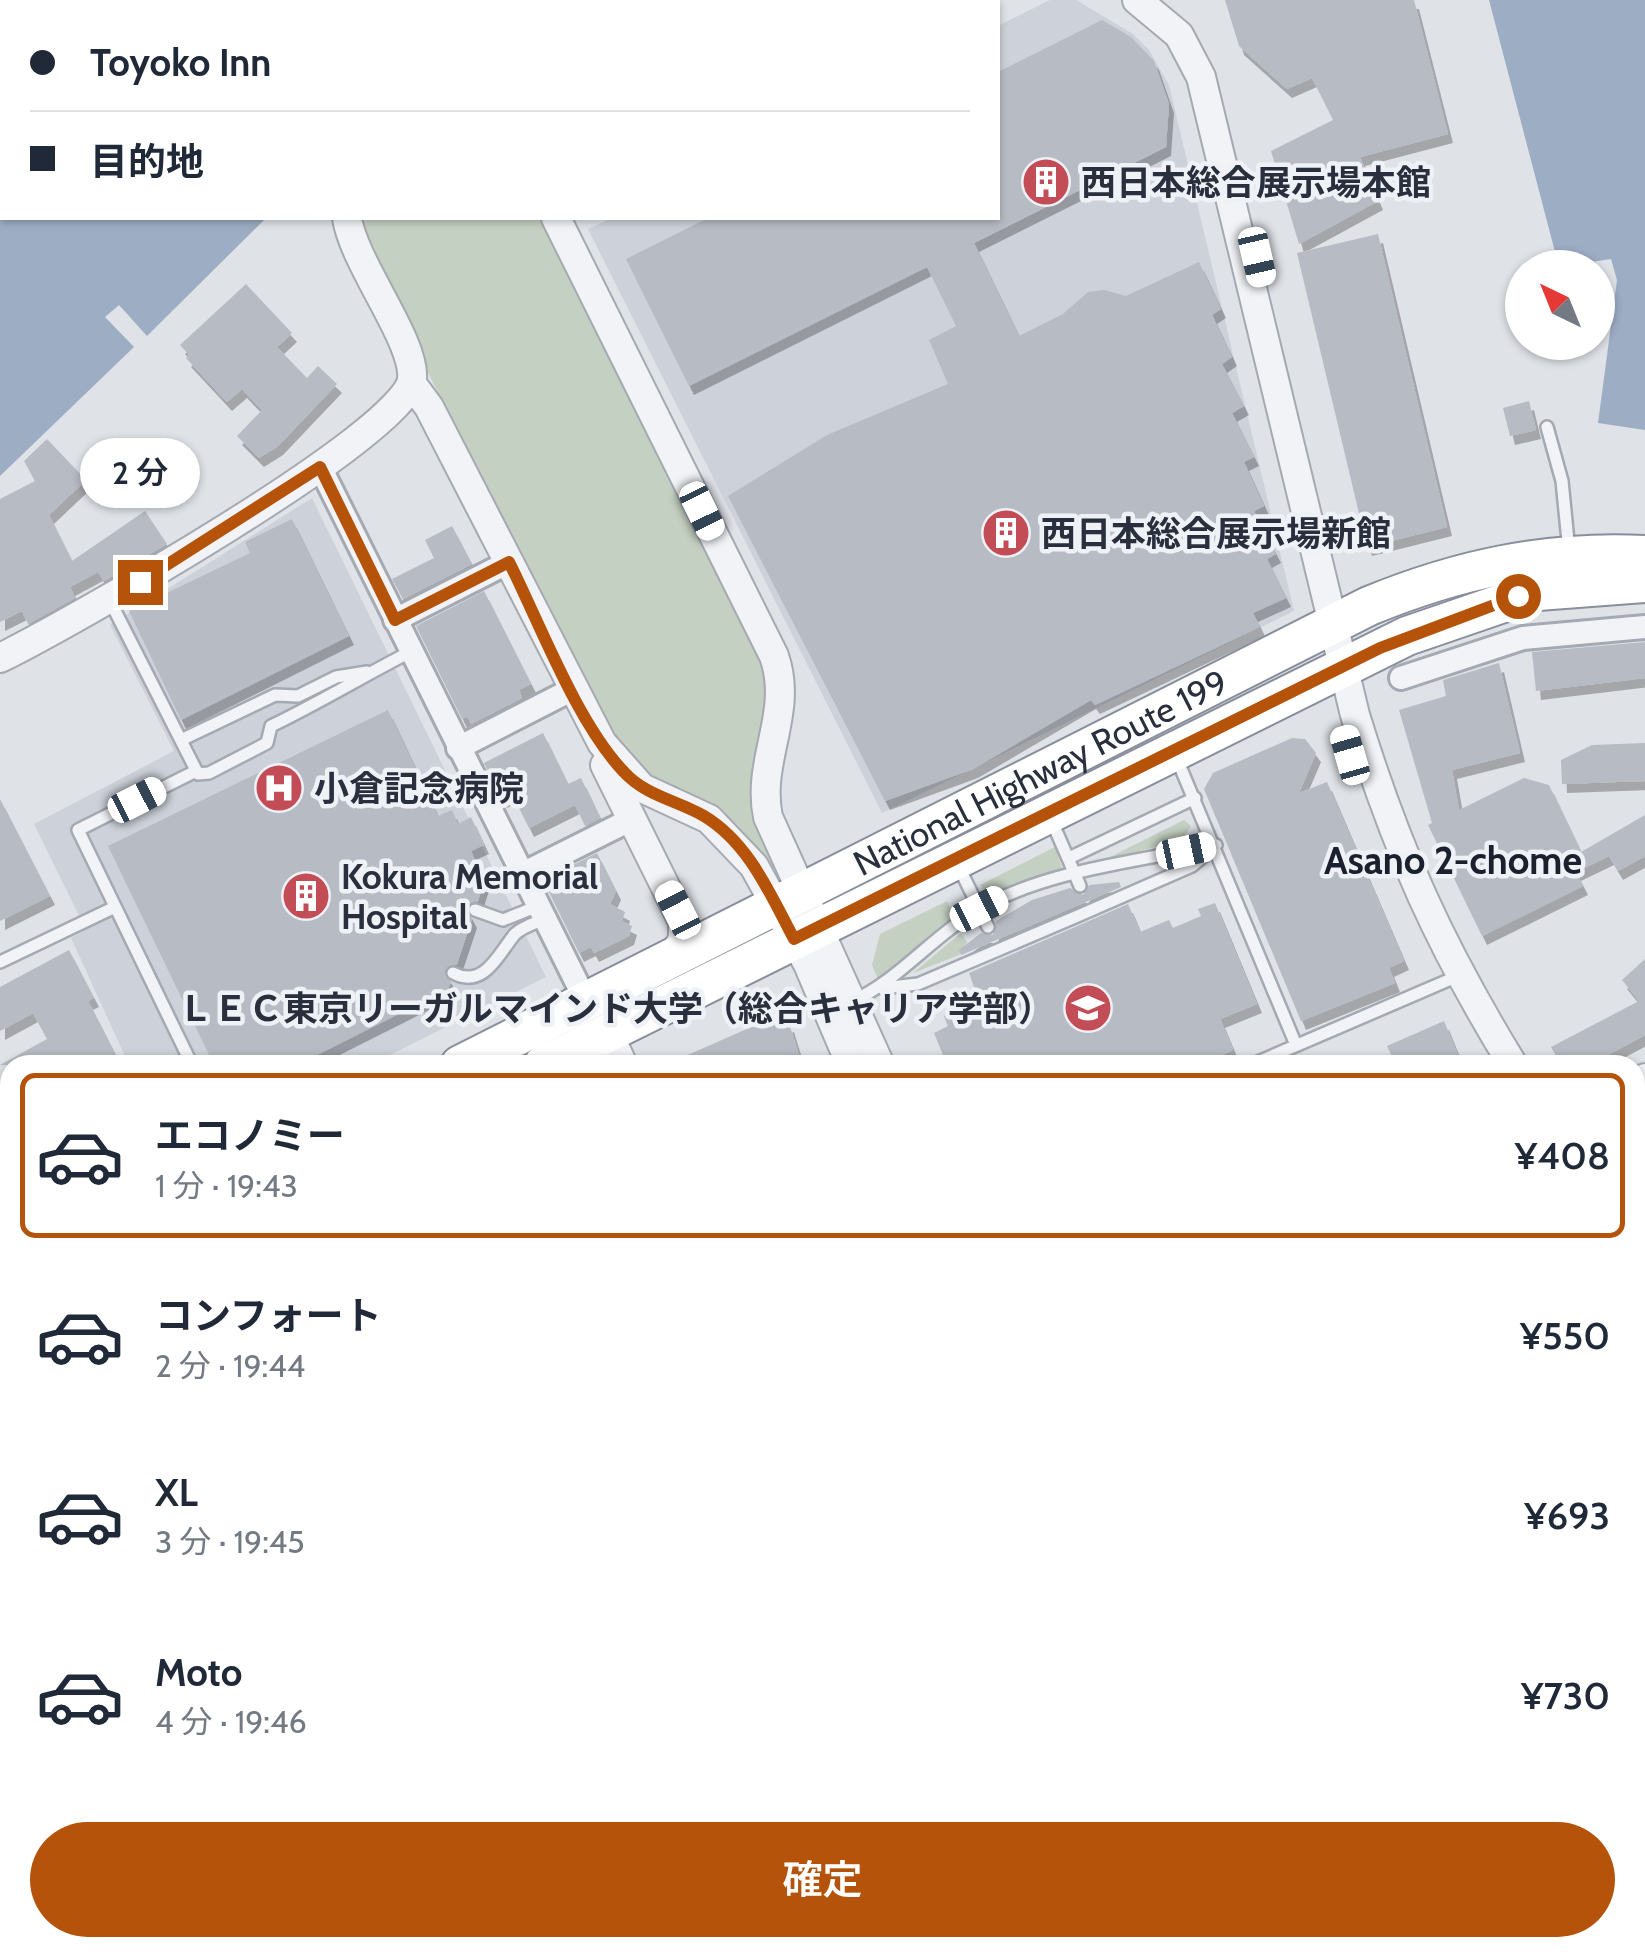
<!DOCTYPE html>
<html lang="ja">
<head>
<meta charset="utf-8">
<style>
	:root { --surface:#fff; --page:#f6f6f7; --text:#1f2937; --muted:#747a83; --line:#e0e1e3; --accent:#b45309 }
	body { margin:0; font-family:Cabin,"Noto Sans JP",sans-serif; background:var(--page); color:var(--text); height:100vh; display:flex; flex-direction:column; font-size:38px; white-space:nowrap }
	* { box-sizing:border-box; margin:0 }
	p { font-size:32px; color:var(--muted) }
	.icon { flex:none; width:55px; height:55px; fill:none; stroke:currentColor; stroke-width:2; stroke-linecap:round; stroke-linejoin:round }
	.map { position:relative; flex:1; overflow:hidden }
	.panel { position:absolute; left:0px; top:1055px; width:1645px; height:902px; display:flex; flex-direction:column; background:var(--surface); border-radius:30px 30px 0 0; box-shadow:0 2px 8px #0004 }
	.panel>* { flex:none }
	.guide { position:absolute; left:0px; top:0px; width:1000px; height:220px; box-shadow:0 2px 8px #0004; display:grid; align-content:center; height:220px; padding:0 30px; background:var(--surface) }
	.needle { width:65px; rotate:317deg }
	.fabs { position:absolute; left:1505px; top:250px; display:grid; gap:20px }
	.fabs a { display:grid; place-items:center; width:110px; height:110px; border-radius:50%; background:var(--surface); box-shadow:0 2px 8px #0004; font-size:50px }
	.end { position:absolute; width:45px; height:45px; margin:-22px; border:12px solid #b45309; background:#fff; box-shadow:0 0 0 5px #fff }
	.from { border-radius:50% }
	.bubble { position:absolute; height:70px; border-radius:35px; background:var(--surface); box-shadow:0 2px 8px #0004; font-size:32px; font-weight:600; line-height:70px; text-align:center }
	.car { position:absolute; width:30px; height:60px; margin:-30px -15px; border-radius:12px; box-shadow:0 0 8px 2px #0007; background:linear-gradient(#fff 24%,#345 0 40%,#fff 0 76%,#345 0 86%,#fff 0) }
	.guide b { display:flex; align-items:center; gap:35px; height:95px; font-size:38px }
	.guide b+b { border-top:2px solid var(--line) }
	.guide i { width:25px; height:25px; background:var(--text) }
	ul { padding:18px 0 0; list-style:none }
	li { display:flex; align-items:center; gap:30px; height:165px; margin:0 20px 15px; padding:0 10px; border:5px solid transparent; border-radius:15px }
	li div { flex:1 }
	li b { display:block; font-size:38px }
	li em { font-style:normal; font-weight:600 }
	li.current { border-color:var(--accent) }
	li>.icon { width:90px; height:90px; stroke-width:1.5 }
	.primary-button { display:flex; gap:20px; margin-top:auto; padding:20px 30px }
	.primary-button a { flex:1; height:115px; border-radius:60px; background:var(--accent); color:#fff; font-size:40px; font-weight:600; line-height:115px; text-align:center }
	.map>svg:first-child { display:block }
	.built { fill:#cdd1d9 }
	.green { fill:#c4d0c1 }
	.water { fill:#9dadc4 }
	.building { fill:#b7bbc3; filter:url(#shadow) }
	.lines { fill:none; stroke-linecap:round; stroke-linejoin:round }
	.primary-tunnel { stroke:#bbbec5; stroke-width:35; stroke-dasharray:35 18; stroke-linecap:butt }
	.service-casing { stroke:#a5a9b1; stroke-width:16 }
	.minor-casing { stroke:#a5a9b1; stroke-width:28 }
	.tertiary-casing { stroke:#a5a9b1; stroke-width:32 }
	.primary-casing { stroke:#9fa5b2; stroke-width:40 }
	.trunk-casing { stroke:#888e9c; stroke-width:42 }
	.service { stroke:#f1f3f6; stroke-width:11 }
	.minor { stroke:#f1f3f6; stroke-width:22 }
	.tertiary { stroke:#f1f3f6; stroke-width:28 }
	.primary { stroke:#fff; stroke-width:35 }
	.trunk { stroke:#fff; stroke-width:38 }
	.rail-casing { stroke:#7a808f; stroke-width:9 }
	.rail { stroke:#eef1f5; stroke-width:5; stroke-dasharray:15; stroke-linecap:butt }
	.route { stroke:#b45309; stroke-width:12 }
	.labels { text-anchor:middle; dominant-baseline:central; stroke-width:9; stroke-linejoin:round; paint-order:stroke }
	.poi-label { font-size:35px; font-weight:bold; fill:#292f3d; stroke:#eef1f5; text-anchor:start }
	.street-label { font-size:35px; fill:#292f3d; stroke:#eef1f5 }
	.neighbourhood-label { font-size:38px; font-weight:bold; fill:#1b202e; stroke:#eef1f5 }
</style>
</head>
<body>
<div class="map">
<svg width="1645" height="1957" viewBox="0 0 1645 1957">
	<defs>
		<filter id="shadow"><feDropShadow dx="5" dy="9" stdDeviation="0" flood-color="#0004"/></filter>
	</defs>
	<rect width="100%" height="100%" fill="#dfe2e7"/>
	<!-- built -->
	<g class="built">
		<path d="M1050 0H1076L1133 34 1149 50 1169 85 1294 611 882 813 588 229 612 218H998V26Z"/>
		<path d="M312 498 546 977 370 1065H129L71 938 86 930 34 824 174 751 110 625Z"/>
	</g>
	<!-- green -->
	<g class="green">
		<path d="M363 218H543L767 668C770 757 730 776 776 867L765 872 618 757 375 265Z"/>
		<path d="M1184 820 1191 826 1183 839 1098 863Z"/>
		<path d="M1055 847 1063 871 990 896 980 885Z"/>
		<path d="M947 901 954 916 878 979 872 965 880 934Z"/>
		<path d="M961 933 967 942 959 955 913 973Z"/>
		<path d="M10 1599V1696L0 1701V1615Z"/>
	</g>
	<!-- water -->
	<g class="water">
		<path d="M0 0 243 2H2V218H266L147 336 119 305 105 317 134 347 0 476Z"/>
		<path d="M1489 0H1645V430L1598 423 1617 280 1611 259 1559 267Z"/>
	</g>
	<!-- building -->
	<g class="building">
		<path d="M1225 0H1414L1448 134 1360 157 1378 201 1299 244 1271 151 1333 120 1312 78 1287 89 1239 46Z"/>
		<path d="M1102 20 1131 37 1154 61 1169 104 1166 147 974 243 1019 336 1063 314 1088 292 1104 290 1126 296 1199 262 1221 309 1212 315 1232 357 1222 364 1244 406 1232 413 1254 457 1244 462 1264 506 1254 511 1276 554 1267 559 1286 598 1253 613 1260 627 1095 705 1091 700 973 769 885 801 728 496 827 435 948 384 929 340 956 326 927 267 689 386 626 259 708 218H998V72Z"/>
		<path d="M1378 234 1447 527 1367 547 1297 253Z"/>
		<path d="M246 284 292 333 277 347 307 378 318 366 337 384 278 446 259 458 237 436 262 410 242 389 227 402 186 358 189 355 180 345Z"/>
		<path d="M1529 401 1536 430 1510 436 1503 408Z"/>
		<path d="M47 439 86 480 49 515 72 561 145 511 167 544 104 581 98 572 70 587 75 598 28 624 22 611 0 622V499L35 481 24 461Z"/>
		<path d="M292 519 349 636 181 720 129 611 250 553 245 542Z"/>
		<path d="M452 526 472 564 403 599 392 579 434 558 425 540Z"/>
		<path d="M484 591 531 684 519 690 522 698 471 724 467 716 462 719 416 626Z"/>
		<path d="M1645 642V678L1536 691 1532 652Z"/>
		<path d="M1499 663 1520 753 1452 770 1459 810 1524 778 1549 785 1581 852 1645 815V856L1618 871 1609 856 1576 872 1583 886 1482 936 1428 825 1432 823 1399 710 1446 696 1443 680Z"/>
		<path d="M388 710 438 816 452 810 458 824 471 817 484 845 471 851 484 882 478 901 466 908 472 919 457 964 444 971 451 982 448 989 297 1065H214L108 846Z"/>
		<path d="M543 733 568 784 581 778 600 818 585 826 575 805 529 828 512 794 502 799 484 763Z"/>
		<path d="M1292 738 1305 739 1316 753 1299 793 1327 782 1404 961 1389 968 1395 983 1301 1021 1204 789 1213 773Z"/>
		<path d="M1645 743V781L1562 784 1561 760 1592 745Z"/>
		<path d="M0 799 50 896 0 921Z"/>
		<path d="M597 853 616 891 610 904 625 912 622 921 632 926 629 936 594 953 591 947 579 953 543 880Z"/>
		<path d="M1119 882 1121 887 961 955 959 950 981 933 993 935 996 921 1032 900 1070 888 1083 895 1089 885Z"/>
		<path d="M1215 903 1257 1004 1220 1019 1233 1050 1198 1065H947L934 1033 948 1026 944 1016 968 1006 964 997 976 992 969 973 1128 904 1140 932 1169 920 1173 928 1201 916 1198 909Z"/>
		<path d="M69 950 94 998 88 1001 121 1065H0L47 1039 33 1013 0 1031V987Z"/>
		<path d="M1645 959V1035L1589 1065H1561L1551 1047 1639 1001 1622 980Z"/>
		<path d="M779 1015 783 1025 789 1023 802 1065H665Z"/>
		<path d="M1444 1021 1462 1065H1396L1387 1046Z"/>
	</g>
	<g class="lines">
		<!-- primary-tunnel -->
		<path class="primary-tunnel" d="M378 1948 383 1957"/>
		<!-- service casing -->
		<g class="service-casing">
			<g id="service">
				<path d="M448 0 450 2"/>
				<path d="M1547 427 1562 481 1569 551"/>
				<path d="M110 601 198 774 209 773 267 743 271 726C319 703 363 676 410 652"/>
				<path d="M181 740 275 695 298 696 336 677 367 672"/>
				<path d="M1177 759 1296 1045"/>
				<path d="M1050 817 1080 886"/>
				<path d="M1069 858 1195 798"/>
				<path d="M957 863 988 927"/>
				<path d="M475 910 503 920 538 906"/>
				<path d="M0 962 115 907"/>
				<path d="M453 973C485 990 500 951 515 934 522 927 535 923 544 919"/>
				<path d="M882 988 918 984 1080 915 1192 866 1213 848"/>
				<path d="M853 1001C900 979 932 937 977 910 1046 870 1139 861 1216 845"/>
				<path d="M192 1065 78 830 196 771"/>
				<path d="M1251 1065 1458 976"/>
				<path d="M960 1948 966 1957"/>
				<path d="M1048 1948 1054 1957"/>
				<path d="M897 1957 914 1948"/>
				<path d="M1079 1957 1095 1948"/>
			</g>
		</g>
		<!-- minor casing -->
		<g class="minor-casing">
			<g id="minor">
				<path d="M320 467 585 999"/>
				<path d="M395 620 509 562"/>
				<path d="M1401 678 1523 638 1645 627"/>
				<path d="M458 748 573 689"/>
				<path d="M522 874 632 819"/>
				<path d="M0 1486 10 1476"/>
				<path d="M1635 1571 1645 1567"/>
				<path d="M0 1598 10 1583"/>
				<path d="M0 1804 10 1810"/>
				<path d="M1635 1874 1645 1869"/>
				<path d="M1635 1891 1645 1909"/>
				<path d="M0 1905 10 1911"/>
				<path d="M0 1945 10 1936"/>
				<path d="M32 1948 36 1957"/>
				<path d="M102 1957 120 1948"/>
				<path d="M1499 1957 1515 1948"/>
			</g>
		</g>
		<!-- tertiary casing -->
		<g class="tertiary-casing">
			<g id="tertiary">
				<path d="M1137 0 1179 35 1201 77 1355 715C1396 849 1440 946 1513 1065"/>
				<path d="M470 2 473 0"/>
				<path d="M556 218 774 656C794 713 756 760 768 817L880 1065"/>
				<path d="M412 384 429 407 602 743 642 788 709 819 754 866 808 964 851 1065"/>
				<path d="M0 658C62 628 406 434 412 379 416 342 354 264 347 218"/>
				<path d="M605 765 683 922V940L672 956"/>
				<path d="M607 1031 623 1065"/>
				<path d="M1635 1083 1645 1078"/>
				<path d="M0 1174 10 1192"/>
				<path d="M1635 1263 1645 1279"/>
				<path d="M1635 1674 1645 1669"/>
				<path d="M1635 1701 1645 1695"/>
				<path d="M0 1854 10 1847"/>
				<path d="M1424 1948 1430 1957"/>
				<path d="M1156 1957 1171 1948"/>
				<path d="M1192 1957 1207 1948"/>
			</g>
		</g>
		<!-- primary casing -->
		<g class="primary-casing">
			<path id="primary" d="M1019 1948 1024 1957"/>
		</g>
		<!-- trunk casing -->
		<g class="trunk-casing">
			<g id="trunk">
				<path id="s1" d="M460 1065 1369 606C1459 569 1547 550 1645 555"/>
				<path d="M543 1065 1407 636 1538 591 1645 583"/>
				<path d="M0 1394 10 1384"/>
				<path d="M0 1445 10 1435"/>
			</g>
		</g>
		<!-- service -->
		<use href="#service" class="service"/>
		<!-- minor -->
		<use href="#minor" class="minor"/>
		<!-- tertiary -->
		<use href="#tertiary" class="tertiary"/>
		<!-- primary -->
		<use href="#primary" class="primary"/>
		<!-- trunk -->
		<use href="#trunk" class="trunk"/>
		<!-- rail casing -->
		<g class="rail-casing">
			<g id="rail">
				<path d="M1635 1243 1645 1240"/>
				<path d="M1635 1316 1645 1313"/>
				<path d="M1635 1343 1645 1340"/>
				<path d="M1635 1405 1645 1402"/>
				<path d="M1635 1426 1645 1424"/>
				<path d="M1635 1485 1645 1482"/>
				<path d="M977 1948 983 1957"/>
				<path d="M1020 1948 1024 1957"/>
				<path d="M194 1957 209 1948"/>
				<path d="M327 1957 342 1948"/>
				<path d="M375 1957 389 1948"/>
				<path d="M420 1957 442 1948"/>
				<path d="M495 1957 514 1948"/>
				<path d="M617 1957 641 1948"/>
			</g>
		</g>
		<!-- rail -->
		<use href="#rail" class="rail"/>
	</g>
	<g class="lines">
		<!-- route -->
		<path class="route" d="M140 582 320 467 395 620 509 562C540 624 577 723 624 772 646 796 676 800 704 816 749 843 770 894 794 939L1380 648 1518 596"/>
	</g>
	<!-- icons -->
	<defs>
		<g id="building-disc" transform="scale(2.5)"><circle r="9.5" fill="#c34d57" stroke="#eef1f5"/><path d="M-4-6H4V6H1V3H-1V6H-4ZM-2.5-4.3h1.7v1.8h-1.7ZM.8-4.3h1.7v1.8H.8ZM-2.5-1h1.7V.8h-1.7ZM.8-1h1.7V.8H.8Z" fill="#fff"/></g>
		<g id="hospital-disc" transform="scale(2.5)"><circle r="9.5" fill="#c34d57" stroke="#eef1f5"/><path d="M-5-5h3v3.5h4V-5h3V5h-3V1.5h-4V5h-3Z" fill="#fff"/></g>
		<g id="university-disc" transform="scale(2.5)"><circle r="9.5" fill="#c34d57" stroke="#eef1f5"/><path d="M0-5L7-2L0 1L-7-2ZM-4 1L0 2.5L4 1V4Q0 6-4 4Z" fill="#fff"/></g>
	</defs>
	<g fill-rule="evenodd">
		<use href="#building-disc" x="1046" y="182"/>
		<use href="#building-disc" x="1006" y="533"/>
		<use href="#hospital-disc" x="279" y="788"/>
		<use href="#building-disc" x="306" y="896"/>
		<use href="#university-disc" x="1088" y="1008"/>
	</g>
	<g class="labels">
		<!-- poi labels -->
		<g class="poi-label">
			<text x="1081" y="182">西日本総合展示場本館</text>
			<text x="1041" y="533">西日本総合展示場新館</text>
			<text x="314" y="788">小倉記念病院</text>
			<text x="341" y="876">Kokura Memorial<tspan x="341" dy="40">Hospital</tspan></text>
			<text x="1053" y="1008" text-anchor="end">ＬＥＣ東京リーガルマインド大学（総合キャリア学部）</text>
		</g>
		<!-- street labels -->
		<g class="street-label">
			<text stroke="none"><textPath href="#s1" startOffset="650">National Highway Route 199</textPath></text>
		</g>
		<!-- neighbourhood labels -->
		<g class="neighbourhood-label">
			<text x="1453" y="860">Asano 2-chome</text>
		</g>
	</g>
</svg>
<div class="fabs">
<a><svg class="needle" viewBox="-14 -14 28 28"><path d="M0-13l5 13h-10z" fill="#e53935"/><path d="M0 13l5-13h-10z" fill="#747a83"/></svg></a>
</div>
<i class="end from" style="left:1518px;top:596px"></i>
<i class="end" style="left:140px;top:582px"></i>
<div class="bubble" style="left:80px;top:438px;width:120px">2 分</div>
<i class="car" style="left:1257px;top:257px;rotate:167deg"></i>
<i class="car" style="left:702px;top:511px;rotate:154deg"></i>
<i class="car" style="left:1350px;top:755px;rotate:344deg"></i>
<i class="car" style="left:137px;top:800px;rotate:63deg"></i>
<i class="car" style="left:1186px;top:851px;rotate:78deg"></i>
<i class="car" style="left:979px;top:909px;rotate:63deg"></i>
<i class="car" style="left:678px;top:910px;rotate:333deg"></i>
<div class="guide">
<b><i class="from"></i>Toyoko Inn</b>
<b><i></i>目的地</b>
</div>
<section class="panel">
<ul>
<li class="current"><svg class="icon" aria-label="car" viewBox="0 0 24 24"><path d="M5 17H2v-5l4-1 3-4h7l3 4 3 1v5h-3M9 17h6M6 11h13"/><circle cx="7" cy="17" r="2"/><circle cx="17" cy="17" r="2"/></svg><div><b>エコノミー</b><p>1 分 · 19:43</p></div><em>¥408</em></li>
<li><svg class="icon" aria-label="car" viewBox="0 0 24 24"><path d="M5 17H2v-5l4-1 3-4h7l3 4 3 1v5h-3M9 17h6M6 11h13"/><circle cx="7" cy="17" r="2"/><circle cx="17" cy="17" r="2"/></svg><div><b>コンフォート</b><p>2 分 · 19:44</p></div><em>¥550</em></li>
<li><svg class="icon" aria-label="car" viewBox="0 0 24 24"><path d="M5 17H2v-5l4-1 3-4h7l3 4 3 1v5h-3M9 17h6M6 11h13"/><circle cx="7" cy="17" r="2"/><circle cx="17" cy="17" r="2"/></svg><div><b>XL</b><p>3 分 · 19:45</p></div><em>¥693</em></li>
<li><svg class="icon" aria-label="car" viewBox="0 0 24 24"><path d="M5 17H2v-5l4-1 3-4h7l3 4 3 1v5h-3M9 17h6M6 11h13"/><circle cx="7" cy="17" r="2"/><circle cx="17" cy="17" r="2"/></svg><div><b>Moto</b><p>4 分 · 19:46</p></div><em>¥730</em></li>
</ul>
<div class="primary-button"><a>確定</a></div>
</section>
</div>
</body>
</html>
